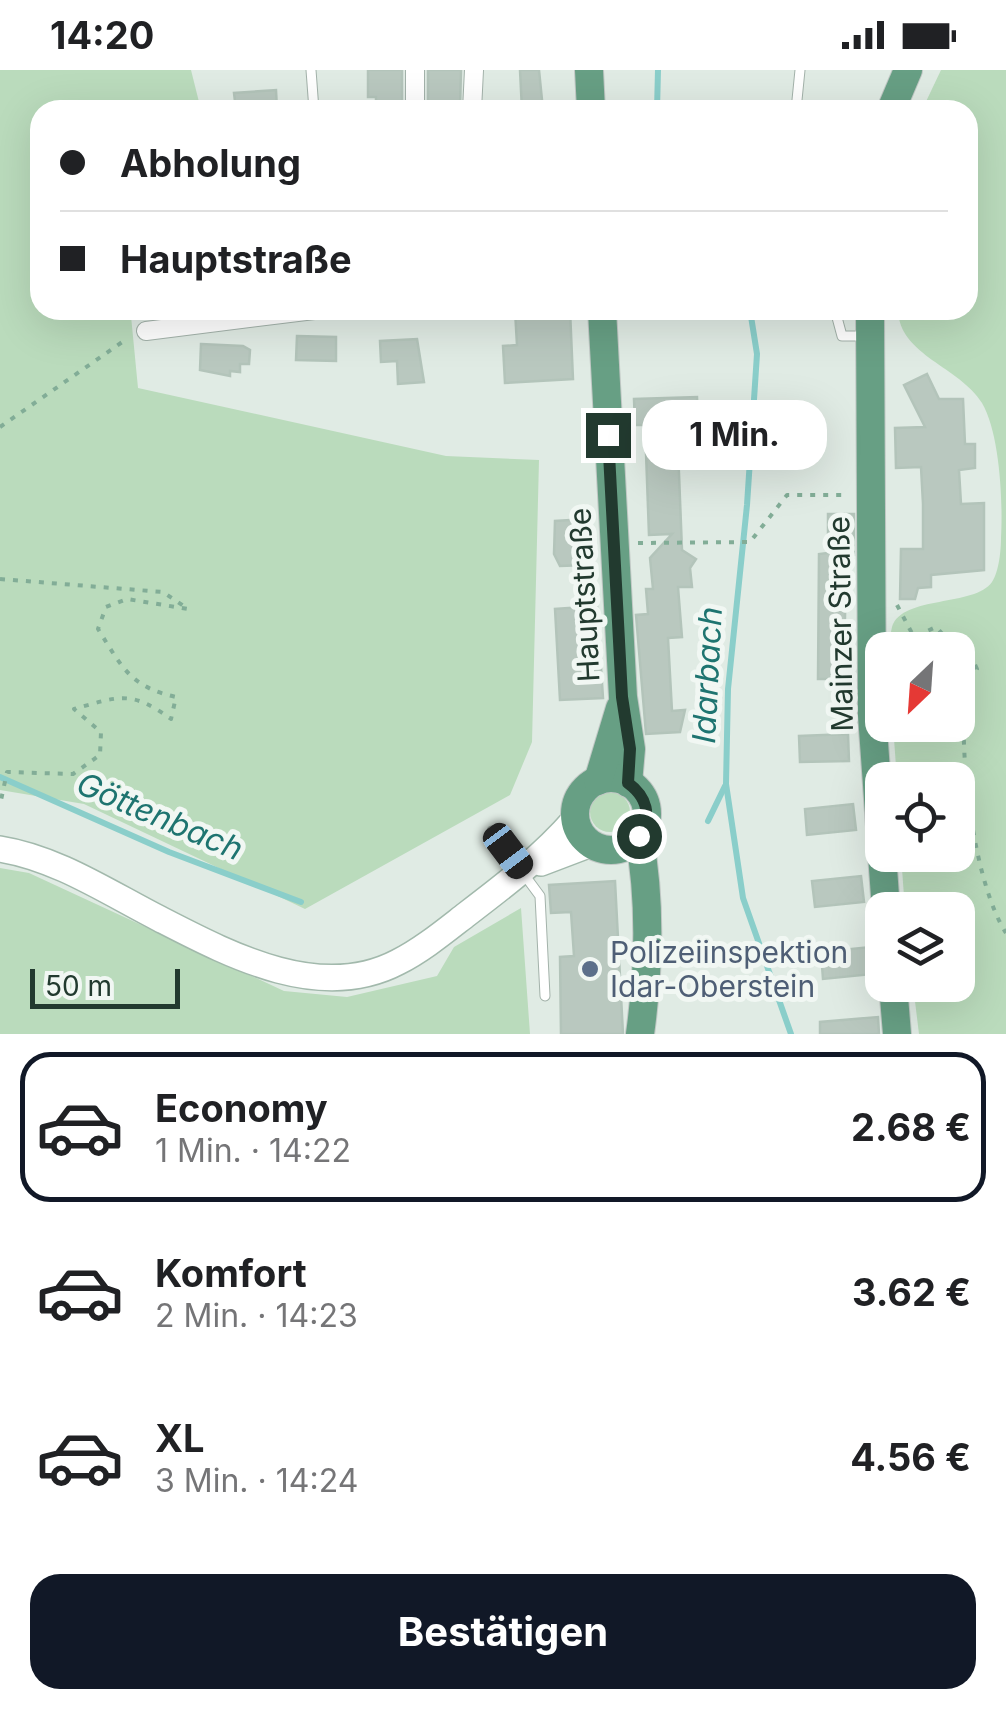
<!DOCTYPE html>
<html lang="de">
<head>
<meta charset="utf-8">
<style>
	:root { --surface:#fff; --page:#f2f2f2; --text:#202124; --muted:#757577; --line:#e0e0e0; --accent:#111827 }
	body { margin:0; font-family:Inter,sans-serif; background:var(--page); color:var(--text); height:100vh; display:flex; flex-direction:column; font-size:38px; white-space:nowrap }
	* { box-sizing:border-box; margin:0 }
	p { font-size:32px; color:var(--muted) }
	.icon { flex:none; width:55px; height:55px; fill:none; stroke:currentColor; stroke-width:2; stroke-linecap:round; stroke-linejoin:round }
	.map { position:relative; height:964px; overflow:hidden }
	.drawer { display:flex; flex-direction:column; background:var(--surface); flex:1 }
	.drawer>* { flex:none }
	.top-card { position:absolute; left:30px; top:30px; width:948px; height:220px; border-radius:30px; box-shadow:0 10px 40px #0002; display:grid; align-content:center; height:220px; padding:0 30px; background:var(--surface) }
	.needle { width:65px; rotate:205deg }
	.controls { position:absolute; left:865px; top:562px; display:grid; gap:20px }
	.controls a { display:grid; place-items:center; width:110px; height:110px; border-radius:20px; background:var(--surface); box-shadow:0 10px 40px #0002; font-size:50px }
	.scale { position:absolute; left:30px; bottom:25px; width:150px; box-sizing:border-box; padding-left:10px; border:5px solid #223a2f; border-top:0; font-size:28px; line-height:35px; white-space:nowrap; color:#223a2f; -webkit-text-stroke:8px #f1f7f3; paint-order:stroke }
	.end { position:absolute; width:45px; height:45px; margin:-22px; border:12px solid #223a2f; background:#fff; box-shadow:0 0 0 5px #fff }
	.from { border-radius:50% }
	.bubble { position:absolute; height:70px; border-radius:30px; background:var(--surface); box-shadow:0 10px 40px #0002; font-size:32px; font-weight:700; line-height:70px; text-align:center }
	.car { position:absolute; width:30px; height:60px; margin:-30px -15px; border-radius:12px; box-shadow:0 0 8px 2px #0007; background:linear-gradient(#222 24%,#8ab4d8 0 40%,#222 0 76%,#8ab4d8 0 86%,#222 0) }
	.top-card b { display:flex; align-items:center; gap:35px; height:95px; font-size:38px }
	.top-card b+b { border-top:2px solid var(--line) }
	.top-card i { width:25px; height:25px; background:var(--text) }
	ul { padding:18px 0 0; list-style:none }
	li { display:flex; align-items:center; gap:30px; height:150px; margin:0 20px 15px; padding:0 10px; border:5px solid transparent; border-radius:30px }
	li div { flex:1 }
	li b { display:block; font-size:38px }
	li em { font-style:normal; font-weight:700 }
	li.current { border-color:var(--accent) }
	li>.icon { width:90px; height:90px; stroke-width:1.5 }
	.primary-button { display:flex; gap:20px; margin-top:auto; padding:20px 30px }
	.primary-button a { flex:1; height:115px; border-radius:30px; background:var(--accent); color:#fff; font-size:40px; font-weight:700; line-height:115px; text-align:center }
	.status { display:flex; justify-content:space-between; align-items:center; height:70px; padding:0 50px; background:var(--surface); direction:ltr }
	.status svg { height:28px; fill:currentColor }
	.map>svg:first-child { display:block }
	.green { fill:#badbbc }
	.lines { fill:none; stroke-linecap:round; stroke-linejoin:round }
	.stream { stroke:#8aceca; stroke-width:6 }
	.building { fill:#b9c8bf; stroke:#b3c4ba; stroke-width:2.5 }
	.lane-casing { stroke:#a3b2aa; stroke-width:11 }
	.street-casing { stroke:#a3b2aa; stroke-width:20 }
	.secondary-casing { stroke:#a2b9ac; stroke-width:28 }
	.primary-casing { stroke:#c1c8c5; stroke-width:30 }
	.path { stroke:#82ad97; stroke-width:4; stroke-dasharray:5 8; stroke-linecap:butt }
	.lane { stroke:#fff; stroke-width:9 }
	.street { stroke:#fff; stroke-width:18 }
	.secondary { stroke:#fff; stroke-width:25 }
	.primary { stroke:#679f84; stroke-width:28 }
	.route { stroke:#223a2f; stroke-width:12 }
	.service-dot { fill:#5c6f8a; stroke:#f1f7f3; stroke-width:4 }
	.labels { text-anchor:middle; dominant-baseline:central; stroke-width:10; stroke-linejoin:round; paint-order:stroke }
	.street-label { font-size:30px; fill:#223a2f; stroke:#f1f7f3 }
	.service-label { font-size:30px; fill:#4e5e75; stroke:#f1f7f3; text-anchor:start }
	.water-label { font-size:32px; font-style:italic; fill:#1e7470; stroke:#f1f7f3 }
</style>
</head>
<body>
<div class="status"><b>14:20</b><svg viewBox="0 0 49 12"><path d="M0 12V9h3v3zM5 12V6h3v6zM10 12V3h3v9zM15 12V0h3v12zM26 1h20v11H26zM47 4h2v5h-2z"/></svg></div>
<div class="map">
<svg width="1006" height="964" viewBox="0 0 1006 964">
	<rect width="100%" height="100%" fill="#e0ebe4"/>
	<!-- green -->
	<g class="green">
		<path d="M0 0H191L201 40H40V240H192L131 246 138 318 446 386 539 390 532 672 510 725 305 839 84 734 0 720Z"/>
		<path d="M941 0H1006V964H919L913 915H958V840H905L901 785H958V710H897L893 655H958V580H890C890 573 890 564 892 557 902 525 975 537 992 512 999 502 1001 480 1001 468 1003 432 1000 364 982 333 960 297 899 285 898 240H968V40H922Z"/>
		<circle cx="610" cy="742" r="20"/>
		<path d="M0 798 29 803 284 921 347 927 437 906 454 877 521 838 530 964H0Z"/>
	</g>
	<g class="lines">
		<!-- stream -->
		<g class="stream">
			<path d="M657 40 658 0"/>
			<path d="M750 240 757 284 747 435 728 619 726 714 743 828 791 964"/>
			<path d="M0 707 169 782 301 832"/>
			<path d="M708 751 725 716"/>
		</g>
	</g>
	<!-- building -->
	<g class="building">
		<path d="M368 0H402V40H376V27H368Z"/>
		<path d="M428 0H461L460 38 428 37Z"/>
		<path d="M520 0H539L543 40H522Z"/>
		<path d="M276 20 277 40H236L234 23Z"/>
		<path d="M515 240H570L573 309 505 313 503 276 517 275Z"/>
		<path d="M297 266 336 267V291L296 290Z"/>
		<path d="M417 269 424 312 398 314 397 291 381 292 380 271Z"/>
		<path d="M201 274 243 276 250 280 249 294H240V302L230 301V306L200 300Z"/>
		<path d="M927 304 939 329H963L965 374H975V398L959 400 961 434 984 433V500L931 505V517L918 518 915 529H900L901 479H923V434L921 397 896 398 895 358 925 357 904 315Z"/>
		<path d="M697 327 698 352 677 353 682 480 696 489 690 498 692 517H678L682 567 668 568 672 641 685 640 680 662 646 664 636 545 648 544 646 519H653L650 488 672 464 649 465 645 355H635L634 329Z"/>
		<path d="M828 444H854V485H846L844 609H818L819 484 828 483Z"/>
		<path d="M586 449 587 495 560 496 554 484 555 451Z"/>
		<path d="M597 536 603 628 560 630 555 539Z"/>
		<path d="M848 664 849 691 800 692 799 666Z"/>
		<path d="M853 734 856 760 807 765 805 739Z"/>
		<path d="M861 806 864 832 815 837 812 811Z"/>
		<path d="M615 811 623 964H561L560 887 574 886 571 842 551 843 549 815Z"/>
		<path d="M870 877 873 904 823 909 821 882Z"/>
		<path d="M878 947 879 964H820V952Z"/>
	</g>
	<g class="lines">
		<!-- lane casing -->
		<g class="lane-casing">
			<g id="lane">
				<path d="M311 0 314 40"/>
				<path d="M796 40 800 0"/>
				<path d="M835 240 842 266H868"/>
				<path d="M492 761 540 826 545 926"/>
			</g>
		</g>
		<!-- street casing -->
		<g class="street-casing">
			<g id="street">
				<path d="M415 40V0"/>
				<path d="M472 40 474 0"/>
				<path d="M146 261 314 240"/>
			</g>
		</g>
		<!-- secondary casing -->
		<g class="secondary-casing">
			<g id="secondary">
				<path d="M0 779C57 788 109 823 160 849 230 885 320 933 398 892 422 880 445 861 467 844 505 815 543 786 575 749"/>
				<path d="M541 793 591 774"/>
			</g>
		</g>
		<!-- primary casing -->
		<g class="primary-casing">
			<g id="primary">
				<path d="M589 0 591 40"/>
				<path d="M891 40 908 0"/>
				<path d="M602 240 623 627 631 679 628 713"/>
				<path d="M870 240 872 645 886 840"/>
				<circle cx="611" cy="744" r="36"/>
				<path d="M598 711 620 638"/>
				<path d="M639 766C651 832 649 899 640 964"/>
				<path d="M893 915 897 964"/>
			</g>
		</g>
		<!-- path -->
		<g class="path">
			<path d="M0 357 128 268"/>
			<path d="M638 473 750 472 787 425H846"/>
			<path d="M0 509 163 522 188 539 127 529 106 537 98 559C122 597 130 617 176 627L171 649C131 620 120 626 74 639L101 662 100 685 73 704 7 702 0 735"/>
			<path d="M897 535 914 567 936 557 950 572 969 581 977 599C972 609 966 618 965 628 959 688 974 813 1006 863"/>
		</g>
		<!-- lane -->
		<use href="#lane" class="lane"/>
		<!-- street -->
		<use href="#street" class="street"/>
		<!-- secondary -->
		<use href="#secondary" class="secondary"/>
		<!-- primary -->
		<use href="#primary" class="primary"/>
	</g>
	<g class="lines">
		<!-- route -->
		<path class="route" d="M608 365 622 627 630 679 628 713C647 727 652 746 639 766"/>
	</g>
	<!-- markers -->
	<circle class="service-dot" cx="590" cy="899" r="10"/>
	<g class="labels">
		<!-- street labels -->
		<g class="street-label">
			<text transform="translate(584 525) rotate(-93)">Hauptstraße</text>
			<text transform="translate(840 554) rotate(-91)">Mainzer Straße</text>
		</g>
		<!-- service labels -->
		<g class="service-label">
			<text x="610" y="882">Polizeiinspektion<tspan x="610" dy="34">Idar-Oberstein</tspan></text>
		</g>
		<!-- water labels -->
		<g class="water-label">
			<text transform="translate(707 605) rotate(-87)">Idarbach</text>
			<text transform="translate(160 746) rotate(23)">Göttenbach</text>
		</g>
	</g>
</svg>
<div class="controls">
<a><svg class="needle" viewBox="-14 -14 28 28"><path d="M0-13l5 13h-10z" fill="#e53935"/><path d="M0 13l5-13h-10z" fill="#757577"/></svg></a>
<a><svg class="icon" aria-label="locate" viewBox="0 0 24 24"><circle cx="12" cy="12" r="6"/><path d="M12 2v4M12 18v4M2 12h4M18 12h4"/></svg></a>
<a><svg class="icon" aria-label="layers" viewBox="0 0 24 24"><path d="M12 4l9 5-9 5-9-5zM3 14l9 5 9-5"/></svg></a>
</div>
<div class="scale">50 m</div>
<i class="end from" style="left:639px;top:766px"></i>
<i class="end" style="left:608px;top:365px"></i>
<div class="bubble" style="left:642px;top:330px;width:185px">1 Min.</div>
<i class="car" style="left:508px;top:781px;rotate:143deg"></i>
<div class="top-card">
<b><i class="from"></i>Abholung</b>
<b><i></i>Hauptstraße</b>
</div>
</div>
<section class="drawer">
<ul>
<li class="current"><svg class="icon" aria-label="car" viewBox="0 0 24 24"><path d="M5 17H2v-5l4-1 3-4h7l3 4 3 1v5h-3M9 17h6M6 11h13"/><circle cx="7" cy="17" r="2"/><circle cx="17" cy="17" r="2"/></svg><div><b>Economy</b><p>1 Min. · 14:22</p></div><em>2.68 €</em></li>
<li><svg class="icon" aria-label="car" viewBox="0 0 24 24"><path d="M5 17H2v-5l4-1 3-4h7l3 4 3 1v5h-3M9 17h6M6 11h13"/><circle cx="7" cy="17" r="2"/><circle cx="17" cy="17" r="2"/></svg><div><b>Komfort</b><p>2 Min. · 14:23</p></div><em>3.62 €</em></li>
<li><svg class="icon" aria-label="car" viewBox="0 0 24 24"><path d="M5 17H2v-5l4-1 3-4h7l3 4 3 1v5h-3M9 17h6M6 11h13"/><circle cx="7" cy="17" r="2"/><circle cx="17" cy="17" r="2"/></svg><div><b>XL</b><p>3 Min. · 14:24</p></div><em>4.56 €</em></li>
</ul>
<div class="primary-button"><a>Bestätigen</a></div>
</section>
</body>
</html>
